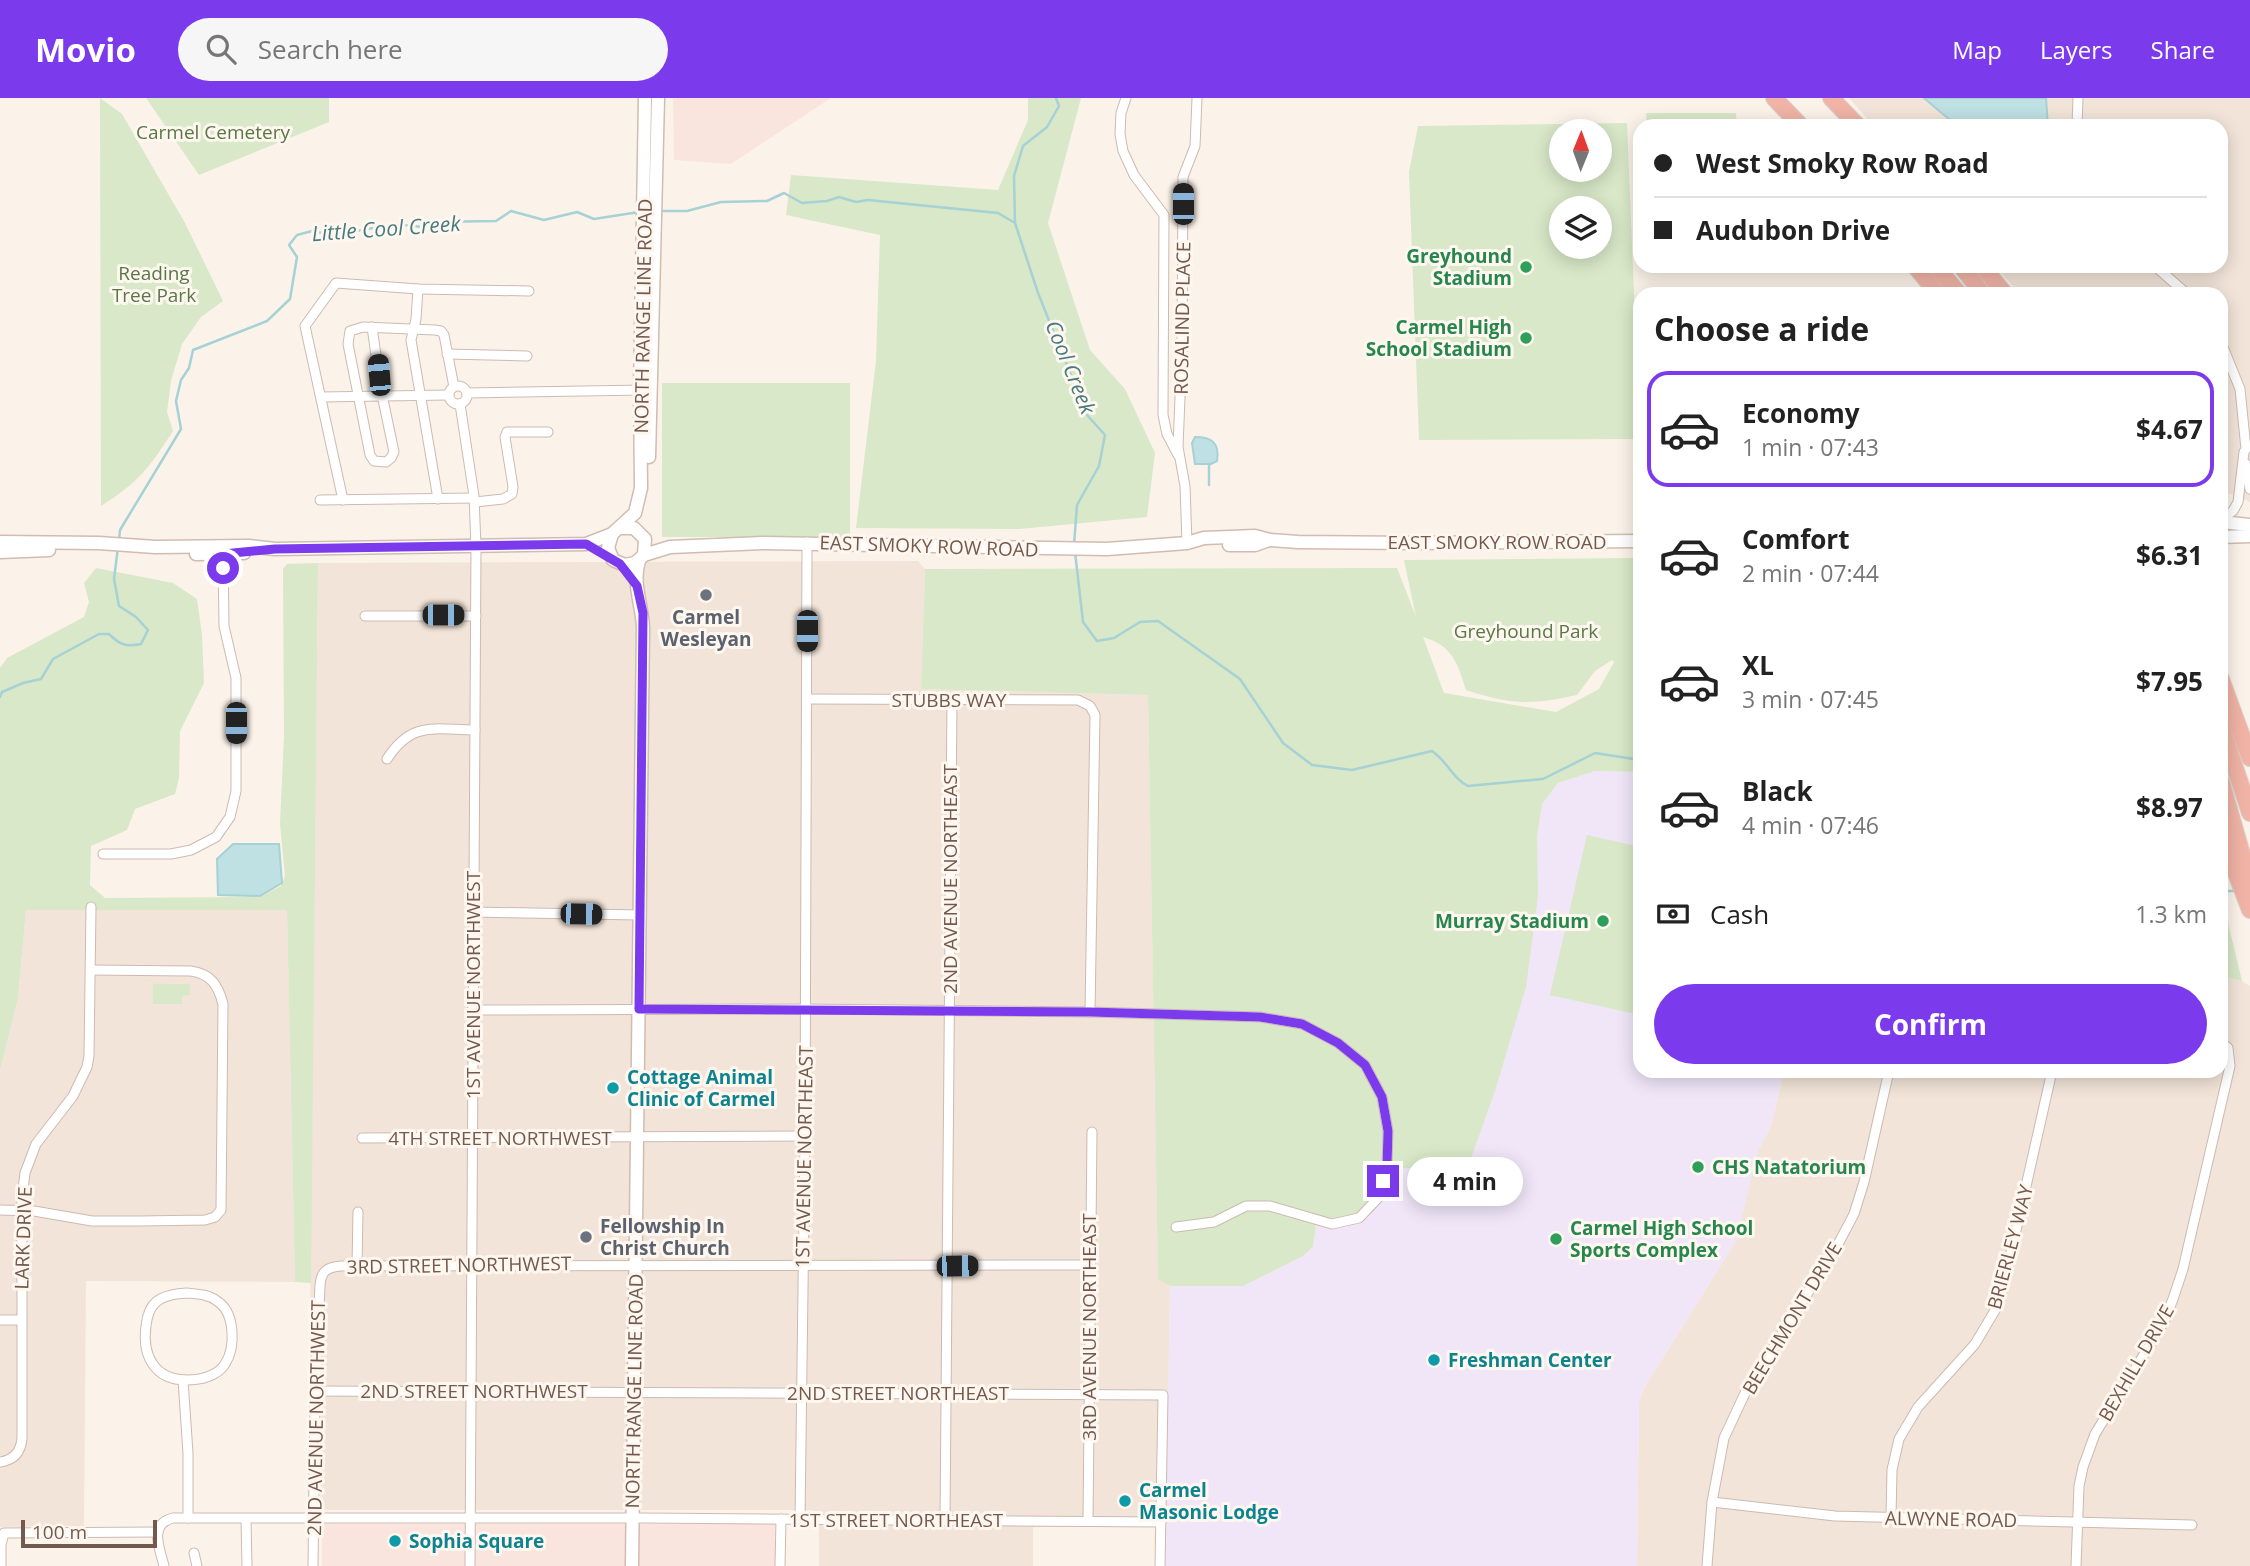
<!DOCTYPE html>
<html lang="en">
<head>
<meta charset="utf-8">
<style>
	:root { --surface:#fff; --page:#f6f6f6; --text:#222; --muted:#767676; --line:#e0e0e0; --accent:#7c3aed }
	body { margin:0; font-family:"Open Sans",sans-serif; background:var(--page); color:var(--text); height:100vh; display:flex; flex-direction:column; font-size:26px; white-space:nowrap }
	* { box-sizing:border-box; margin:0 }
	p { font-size:23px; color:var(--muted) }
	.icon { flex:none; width:38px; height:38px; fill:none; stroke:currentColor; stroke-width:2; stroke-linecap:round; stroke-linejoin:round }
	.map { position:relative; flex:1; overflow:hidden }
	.drawer { position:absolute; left:1633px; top:189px; width:595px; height:791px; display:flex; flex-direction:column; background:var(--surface); border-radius:21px; box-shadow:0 4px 18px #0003 }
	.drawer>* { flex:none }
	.guide { position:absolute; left:1633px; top:21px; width:595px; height:154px; border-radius:21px; box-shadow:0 4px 18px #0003; display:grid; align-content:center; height:154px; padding:0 21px; background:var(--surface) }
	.needle { width:46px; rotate:1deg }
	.tools { position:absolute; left:1549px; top:21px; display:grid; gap:14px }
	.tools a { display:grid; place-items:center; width:63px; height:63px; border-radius:50%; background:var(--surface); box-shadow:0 4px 18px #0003; font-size:35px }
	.scale { position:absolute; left:21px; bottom:18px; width:136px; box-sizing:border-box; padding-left:7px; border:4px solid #74594e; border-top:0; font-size:19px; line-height:24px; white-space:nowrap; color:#74594e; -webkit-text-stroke:5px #fef7ef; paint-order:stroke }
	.end { position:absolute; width:32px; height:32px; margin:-16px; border:9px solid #7c3aed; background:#fff; box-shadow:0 0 0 4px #fff }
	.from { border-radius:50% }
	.bubble { position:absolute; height:49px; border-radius:24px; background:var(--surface); box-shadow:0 4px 18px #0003; font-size:23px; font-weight:700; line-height:49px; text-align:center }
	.car { position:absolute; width:21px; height:42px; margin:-21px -10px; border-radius:9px; box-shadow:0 0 5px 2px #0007; background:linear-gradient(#222 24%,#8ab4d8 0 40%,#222 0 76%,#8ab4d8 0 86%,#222 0) }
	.guide b { display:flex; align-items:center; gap:24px; height:66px; font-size:26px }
	.guide b+b { border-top:2px solid var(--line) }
	.guide i { width:18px; height:18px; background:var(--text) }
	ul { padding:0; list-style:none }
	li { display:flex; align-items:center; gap:21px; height:116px; margin:0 14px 10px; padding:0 7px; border:4px solid transparent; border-radius:21px }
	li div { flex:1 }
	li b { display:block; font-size:26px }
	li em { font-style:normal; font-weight:700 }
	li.current { border-color:var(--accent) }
	li>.icon { width:63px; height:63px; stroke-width:1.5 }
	h2 { padding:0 21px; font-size:32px; line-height:84px }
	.pay { display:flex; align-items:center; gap:18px; height:77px; padding:0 21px; font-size:26px }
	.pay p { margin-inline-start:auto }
	.action { display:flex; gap:14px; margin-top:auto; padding:14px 21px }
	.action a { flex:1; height:80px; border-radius:42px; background:var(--accent); color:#fff; font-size:28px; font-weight:700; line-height:80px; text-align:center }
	header { display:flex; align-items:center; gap:42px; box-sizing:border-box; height:98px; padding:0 35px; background:var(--accent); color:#fff }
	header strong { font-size:33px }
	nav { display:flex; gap:38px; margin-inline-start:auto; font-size:24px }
	.search { width:490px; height:63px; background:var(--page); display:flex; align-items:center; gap:18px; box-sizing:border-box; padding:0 24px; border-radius:38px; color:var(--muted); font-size:26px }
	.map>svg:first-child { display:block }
	.residential { fill:#f2e4d8 }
	.commercial { fill:#fae4de }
	.education { fill:#f0e6f8 }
	.green { fill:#d8e8c8; fill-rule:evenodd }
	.water { fill:#bfe1e4; stroke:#a6d1d5; stroke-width:2 }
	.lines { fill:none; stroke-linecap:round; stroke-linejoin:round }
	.stream { stroke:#a6d1d5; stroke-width:2.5 }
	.street-casing { stroke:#cdbab0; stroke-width:11 }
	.secondary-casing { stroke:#d1bcb0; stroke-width:15 }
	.highway-casing { stroke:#d8d1cd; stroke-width:18 }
	.street { stroke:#fff; stroke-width:9 }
	.secondary { stroke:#fff; stroke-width:12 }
	.highway { stroke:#f0b3a5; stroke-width:16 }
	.route { stroke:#7c3aed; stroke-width:9 }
	.leisure-dot { fill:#2e9e5b; stroke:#fef7ef; stroke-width:2.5 }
	.worship-dot { fill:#6b7280; stroke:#fef7ef; stroke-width:2.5 }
	.culture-dot { fill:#0f9aa8; stroke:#fef7ef; stroke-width:2.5 }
	.labels { text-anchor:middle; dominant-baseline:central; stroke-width:6; stroke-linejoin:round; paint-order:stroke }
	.park-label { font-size:19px; fill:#5a7847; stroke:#fef7ef }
	.leisure-label { font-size:19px; font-weight:bold; fill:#27864d; stroke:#fef7ef; text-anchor:end }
	.street-label { font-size:19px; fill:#74594e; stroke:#fef7ef }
	.worship-label { font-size:19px; font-weight:bold; fill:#5b616d; stroke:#fef7ef }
	.culture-label { font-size:19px; font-weight:bold; fill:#0d838f; stroke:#fef7ef; text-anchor:start }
	.water-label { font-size:21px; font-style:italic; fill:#467a7f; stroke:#fef7ef }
</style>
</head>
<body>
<header>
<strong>Movio</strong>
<div class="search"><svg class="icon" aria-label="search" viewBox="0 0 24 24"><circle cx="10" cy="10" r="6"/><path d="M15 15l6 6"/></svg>Search here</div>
<nav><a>Map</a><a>Layers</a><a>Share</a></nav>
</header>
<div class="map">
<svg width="2250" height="1468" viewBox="0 0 2250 1468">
	<rect width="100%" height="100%" fill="#fbf3e9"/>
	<!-- residential -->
	<g class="residential">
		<path d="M1849 0H2250V404L2221 392V196H2020L1995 168H2221V28H1874Z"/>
		<path d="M918 463 925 471 921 591 1148 597 1158 1180 1170 1188 1166 1429H1033V1468H819V1414L810 1412H324L308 1406 318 465Z"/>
		<path d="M26 812H287L295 1184 86 1183 84 1428 0 1429V973L18 900Z"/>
		<path d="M2221 878 2242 883 2250 888V1468H1637L1639 1304 1644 1290 1736 1143 1753 1071 1758 1053 1771 1028 1784 973H2221Z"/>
	</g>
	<!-- commercial -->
	<g class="commercial">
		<path d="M673 0H831L731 66 674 62Z"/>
		<rect x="322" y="1426" width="453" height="42"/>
	</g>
	<!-- education -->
	<path class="education" d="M1595 673 1640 674V973H1784L1771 1028 1758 1053 1753 1071 1736 1143 1644 1290 1639 1304 1637 1468H1165L1170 1188H1243L1303 1158 1313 1149 1316 1127 1339 1130 1391 1070 1537 739 1542 706 1558 685Z"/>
	<!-- green -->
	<g class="green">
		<path d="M100 0 122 16 185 125 223 203 201 219 182 246 171 283 167 314 173 333C149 370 139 384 101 408Z"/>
		<path d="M146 0H329V24L199 77Z"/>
		<path d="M1028 0H1081L1048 125 1090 252 1125 291 1155 355 1147 419 1019 431 856 430 876 263 880 137 786 117 791 77 998 92 1028 22Z"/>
		<path d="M1646 15H1736L1737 28H1647Z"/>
		<path d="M1627 25 1640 341 1419 342 1409 74 1418 28ZM1561 33H1600V72H1561ZM1561 110H1600V149H1561Z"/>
		<rect x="662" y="285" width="188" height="154"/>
		<path d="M1640 460V674L1595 673 1558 685 1542 706 1537 739 1538 798 1526 889 1495 993 1467 1071 1391 1070C1384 1117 1362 1132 1316 1127L1313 1149 1303 1158 1243 1188H1170L1158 1181 1148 597 921 591 925 471 1397 470 1416 519 1404 462ZM1423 539C1452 547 1458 566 1466 592 1512 607 1530 607 1577 597L1595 573 1612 562 1614 564 1599 591 1556 614 1444 595Z"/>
		<path d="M318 465 311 1185 295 1184 287 812H26L18 900 0 973V570L7 560 84 519 89 504 84 485 96 470 173 485 197 501 202 537 204 585 180 633 179 680 175 696 135 711 127 732 91 748 90 787 105 800 260 799 281 788 285 778 280 726 284 638 283 471 287 466Z"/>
		<path d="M1587 737 1640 749V917L1550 897Z"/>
		<path d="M2221 796 2242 883 2221 878Z"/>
		<path d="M190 886V897L182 898V906H153V886Z"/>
	</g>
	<!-- water -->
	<g class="water">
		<path d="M1924 0H2046L2048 28H1957Z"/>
		<path d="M1195 339C1211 339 1220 344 1217 363L1211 366H1195L1192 345Z"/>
		<path d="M233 746H279L282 785 260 798 218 797 217 761Z"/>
	</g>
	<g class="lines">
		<!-- stream -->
		<g class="stream">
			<path d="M1056 0 1059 8 1047 29 1023 48 1014 78 1015 125 1038 195 1087 317 1105 337 1099 368 1077 407 1074 447"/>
			<path d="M659 113H687L721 104 767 103 784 95 802 105 827 103 839 99 856 104 868 102 998 115 1015 125"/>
			<path d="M1209 366V387"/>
			<path d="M119 442 120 432 181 331 176 303 181 282 189 270 193 252 267 223 290 201 297 159 289 147 297 137 312 133 335 137 395 126 422 129 432 124 496 123 511 113 544 122 577 114 594 121 639 114"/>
			<path d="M1075 454 1083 524 1097 543 1114 540 1140 524 1158 523 1240 581 1283 645 1312 667 1352 672 1432 653C1448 664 1452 680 1468 688L1543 681 1595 655 1640 662"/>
			<path d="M0 599 2 594 23 585 41 581 53 561 99 536H109C120 547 126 549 141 546L148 532 136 519 119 508 114 481 118 449"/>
			<path d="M2221 793H2235"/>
		</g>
		<!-- street casing -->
		<g class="street-casing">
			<g id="street">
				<path d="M1126 0 1121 15 1120 36 1123 53 1134 77 1164 117 1163 317 1167 336 1178 357"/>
				<path d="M2077 28 2078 0"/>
				<path d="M2155 168 2187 196"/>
				<path d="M418 191 416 221 411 242 438 401"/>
				<path d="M372 229 381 292 394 354 391 360 386 364 374 363 370 357 348 246 350 233 363 229 435 232 441 233 444 237 454 289"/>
				<path d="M2221 244 2240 291 2246 351 2244 354 2238 404 2233 413 2221 421"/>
				<path d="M447 256 527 258"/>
				<circle cx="458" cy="297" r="9"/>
				<path d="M467 295 644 292"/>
				<path d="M321 299 448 297"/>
				<path d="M460 306 474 398 476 449 470 1468"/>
				<path d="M2246 366 2250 391"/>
				<path d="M320 402 474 400"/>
				<path d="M343 402 305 228 336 185 418 191 529 193"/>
				<path d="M475 404 503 401 512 396 513 389 505 339 507 334H548"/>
				<path d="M1187 445 1185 388 1178 349 1182 250 1183 79 1195 48 1197 0"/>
				<path d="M365 518H476"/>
				<path d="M807 601 1078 602 1090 608 1095 617 1090 914"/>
				<path d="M387 661C412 622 435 632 475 632"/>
				<path d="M103 756H171L191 752 216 739 230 719 236 693V580L224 528 223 453"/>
				<path d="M473 814 641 817"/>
				<path d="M472 912 805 911 1090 914 1260 919 1302 926 1338 945 1365 967 1382 999 1388 1033 1387 1069 1380 1098 1359 1120 1332 1126 1270 1108H1246L1214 1124 1176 1129"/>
				<path d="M362 1040 805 1038"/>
				<path d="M0 1112 34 1113 92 1123H141L205 1122 215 1119 221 1112 223 906C218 887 211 876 191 873L91 872"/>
				<path d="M357 1168 358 1114"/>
				<path d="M187 1195C197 1196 208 1196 217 1203 235 1214 236 1249 225 1266 218 1278 200 1282 187 1282 154 1282 142 1257 146 1228 147 1219 149 1210 156 1204 164 1197 176 1196 187 1195Z"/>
				<path d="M0 1222H21"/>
				<path d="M183 1282 188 1355V1420"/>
				<path d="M315 1293 1163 1297 1160 1468"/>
				<path d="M0 1364C14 1362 21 1354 22 1340V1099L25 1075 36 1046 73 998 87 969 89 958 91 809"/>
				<path d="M1712 1404 1835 1418 2192 1427"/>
				<path d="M1891 1420 1892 1372 1899 1341 1918 1309 1975 1246 1997 1209 2003 1190 2052 973"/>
				<path d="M246 1421 247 1468"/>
				<path d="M800 1421 805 1038 807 444"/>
				<path d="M945 1422 952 602"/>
				<path d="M1088 1423 1092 1034"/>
				<path d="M194 1455 197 1468"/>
				<path d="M1 1468V1447L4 1435 158 1434"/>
				<path d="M164 1468C160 1451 148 1426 173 1420H645L1161 1424"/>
				<path d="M313 1468 315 1293 320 1188C321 1173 327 1169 341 1168L1089 1167"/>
				<path d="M780 1468 781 1421"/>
				<path d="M1707 1468 1712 1404 1724 1340 1746 1293 1836 1150 1854 1116 1864 1084 1889 973"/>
				<path d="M2076 1468 2079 1388 2083 1369 2095 1336 2164 1224 2173 1201 2183 1171 2230 968 2228 950 2221 944"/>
			</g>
		</g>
		<!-- secondary casing -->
		<g class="secondary-casing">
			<g id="secondary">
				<path d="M649 359 658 0"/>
				<path d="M2221 424 2250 427"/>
				<path d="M620 430H634L645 441 644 457 635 465 625 467 613 462 608 450 612 436 635 415 641 390 640 292 645 0"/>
				<path d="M2221 439 2250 438"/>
				<path d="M0 444 99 445 155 449 249 448 275 451 586 446 612 436"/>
				<path d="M1229 447H1255L1269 442"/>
				<path d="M0 454 49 452"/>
				<path d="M196 456 244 455"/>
				<path d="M644 457 670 449 763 445 1107 451 1187 445 1204 440 1255 438 1270 442 1298 444 1413 445 1640 443"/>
				<path d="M632 1468 643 529C642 507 632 484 639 463"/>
			</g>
		</g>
		<!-- highway casing -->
		<g class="highway-casing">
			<g id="highway">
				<path d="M1774 0 1801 28"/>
				<path d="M1831 0 1858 28"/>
				<path d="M1915 168 1938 196"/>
				<path d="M1936 168 1959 196"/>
				<path d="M1961 168 1983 196"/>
				<path d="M1982 168 2005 196"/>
				<path d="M2221 581 2250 660"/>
				<path d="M2221 627 2250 715"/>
				<path d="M2221 683 2250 784"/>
				<path d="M2221 736 2250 812"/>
			</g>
		</g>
		<!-- street -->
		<use href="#street" class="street"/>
		<!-- secondary -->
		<use href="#secondary" class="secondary"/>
		<!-- highway -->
		<use href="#highway" class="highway"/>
	</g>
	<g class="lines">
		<!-- route -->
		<path class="route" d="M223 470V456L275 451 586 446 620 466 637 488 643 515 639 911 1090 914 1260 919 1302 926 1338 945 1365 967 1382 999 1388 1033 1387 1069 1383 1083"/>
	</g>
	<!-- markers -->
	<g class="leisure-dot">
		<circle cx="1526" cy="169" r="7"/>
		<circle cx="1526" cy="240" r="7"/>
		<circle cx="1603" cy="823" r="7"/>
		<circle cx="1698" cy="1069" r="7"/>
		<circle cx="1556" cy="1141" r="7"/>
	</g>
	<g class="worship-dot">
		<circle cx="706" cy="497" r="7"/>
		<circle cx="586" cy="1139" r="7"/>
	</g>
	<g class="culture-dot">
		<circle cx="613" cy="990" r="7"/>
		<circle cx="1434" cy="1262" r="7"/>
		<circle cx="1125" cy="1403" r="7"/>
		<circle cx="395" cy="1443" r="7"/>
	</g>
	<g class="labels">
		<!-- park labels -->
		<g class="park-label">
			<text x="213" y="34">Carmel Cemetery</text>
			<text x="154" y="175">Reading<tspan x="154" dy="22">Tree Park</tspan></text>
			<text x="1526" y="533">Greyhound Park</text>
		</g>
		<!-- leisure labels -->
		<g class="leisure-label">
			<text x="1512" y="158">Greyhound<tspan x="1512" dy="22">Stadium</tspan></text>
			<text x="1512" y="229">Carmel High<tspan x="1512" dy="22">School Stadium</tspan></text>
			<text x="1589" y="823">Murray Stadium</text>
			<text x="1712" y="1069" text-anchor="start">CHS Natatorium</text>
			<text x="1570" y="1130" text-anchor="start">Carmel High School<tspan x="1570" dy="22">Sports Complex</tspan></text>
		</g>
		<!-- street labels -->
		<g class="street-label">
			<text transform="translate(643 218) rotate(-89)">NORTH RANGE LINE ROAD</text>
			<text transform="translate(1182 220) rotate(-89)">ROSALIND PLACE</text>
			<text x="1497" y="444">EAST SMOKY ROW ROAD</text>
			<text transform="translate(929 448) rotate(2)">EAST SMOKY ROW ROAD</text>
			<text x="949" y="602">STUBBS WAY</text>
			<text transform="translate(950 781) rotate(-90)">2ND AVENUE NORTHEAST</text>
			<text transform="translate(473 887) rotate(-90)">1ST AVENUE NORTHWEST</text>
			<text x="500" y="1040">4TH STREET NORTHWEST</text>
			<text transform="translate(804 1059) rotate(-89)">1ST AVENUE NORTHEAST</text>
			<text transform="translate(23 1140) rotate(-88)">LARK DRIVE</text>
			<text transform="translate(2010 1149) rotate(-75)">BRIERLEY WAY</text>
			<text transform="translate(459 1167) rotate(-1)">3RD STREET NORTHWEST</text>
			<text transform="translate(1792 1220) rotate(-59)">BEECHMONT DRIVE</text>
			<text transform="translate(1089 1229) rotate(-90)">3RD AVENUE NORTHEAST</text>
			<text transform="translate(2136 1265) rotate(-60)">BEXHILL DRIVE</text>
			<text x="474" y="1293">2ND STREET NORTHWEST</text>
			<text transform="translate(634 1293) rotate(-89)">NORTH RANGE LINE ROAD</text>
			<text x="898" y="1295">2ND STREET NORTHEAST</text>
			<text transform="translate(316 1320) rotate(-89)">2ND AVENUE NORTHWEST</text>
			<text transform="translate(1951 1421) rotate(1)">ALWYNE ROAD</text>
			<text x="896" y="1422">1ST STREET NORTHEAST</text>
		</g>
		<!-- worship labels -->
		<g class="worship-label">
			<text x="706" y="519">Carmel<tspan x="706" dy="22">Wesleyan</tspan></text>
			<text x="600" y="1128" text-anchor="start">Fellowship In<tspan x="600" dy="22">Christ Church</tspan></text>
		</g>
		<!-- culture labels -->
		<g class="culture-label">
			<text x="627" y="979">Cottage Animal<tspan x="627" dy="22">Clinic of Carmel</tspan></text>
			<text x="1448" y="1262">Freshman Center</text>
			<text x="1139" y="1392">Carmel<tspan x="1139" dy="22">Masonic Lodge</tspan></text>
			<text x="409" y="1443">Sophia Square</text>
		</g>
		<!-- water labels -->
		<g class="water-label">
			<text transform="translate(386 130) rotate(-4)">Little Cool Creek</text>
			<text transform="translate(1071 269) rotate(68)">Cool Creek</text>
		</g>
	</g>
</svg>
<div class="tools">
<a><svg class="needle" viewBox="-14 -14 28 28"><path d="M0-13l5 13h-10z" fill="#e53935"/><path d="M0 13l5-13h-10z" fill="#767676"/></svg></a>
<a><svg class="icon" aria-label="layers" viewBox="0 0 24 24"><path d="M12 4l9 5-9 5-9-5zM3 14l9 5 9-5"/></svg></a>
</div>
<div class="scale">100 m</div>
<i class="end from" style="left:223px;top:470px"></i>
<i class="end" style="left:1383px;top:1083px"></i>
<div class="bubble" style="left:1407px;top:1059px;width:116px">4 min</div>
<i class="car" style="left:1183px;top:106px;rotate:0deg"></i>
<i class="car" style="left:379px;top:277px;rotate:355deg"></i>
<i class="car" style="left:443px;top:517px;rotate:90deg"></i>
<i class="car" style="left:807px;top:533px;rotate:180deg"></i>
<i class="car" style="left:236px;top:625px;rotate:180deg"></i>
<i class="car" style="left:581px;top:816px;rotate:91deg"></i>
<i class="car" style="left:957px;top:1168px;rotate:89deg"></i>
<div class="guide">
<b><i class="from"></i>West Smoky Row Road</b>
<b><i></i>Audubon Drive</b>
</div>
<section class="drawer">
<h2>Choose a ride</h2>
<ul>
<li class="current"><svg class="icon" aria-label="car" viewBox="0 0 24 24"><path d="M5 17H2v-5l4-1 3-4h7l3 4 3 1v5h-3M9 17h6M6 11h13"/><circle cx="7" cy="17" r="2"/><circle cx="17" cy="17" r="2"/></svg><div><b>Economy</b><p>1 min · 07:43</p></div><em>$4.67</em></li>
<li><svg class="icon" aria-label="car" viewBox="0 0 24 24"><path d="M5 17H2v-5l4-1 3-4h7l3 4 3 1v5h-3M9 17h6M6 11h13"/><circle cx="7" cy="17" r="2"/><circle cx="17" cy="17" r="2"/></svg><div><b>Comfort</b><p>2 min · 07:44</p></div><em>$6.31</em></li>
<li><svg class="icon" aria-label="car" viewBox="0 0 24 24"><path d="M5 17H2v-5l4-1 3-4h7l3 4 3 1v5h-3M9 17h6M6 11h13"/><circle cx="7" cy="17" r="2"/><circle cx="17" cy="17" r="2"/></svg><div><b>XL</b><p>3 min · 07:45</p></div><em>$7.95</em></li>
<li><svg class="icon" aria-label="car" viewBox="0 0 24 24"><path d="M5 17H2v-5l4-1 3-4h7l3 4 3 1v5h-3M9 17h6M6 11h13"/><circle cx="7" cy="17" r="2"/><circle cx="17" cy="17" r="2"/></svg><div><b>Black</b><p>4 min · 07:46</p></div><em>$8.97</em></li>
</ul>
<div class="pay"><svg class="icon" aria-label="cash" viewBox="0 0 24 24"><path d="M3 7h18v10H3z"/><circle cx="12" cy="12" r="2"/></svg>Cash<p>1.3 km</p></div>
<div class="action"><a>Confirm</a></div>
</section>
</div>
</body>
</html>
